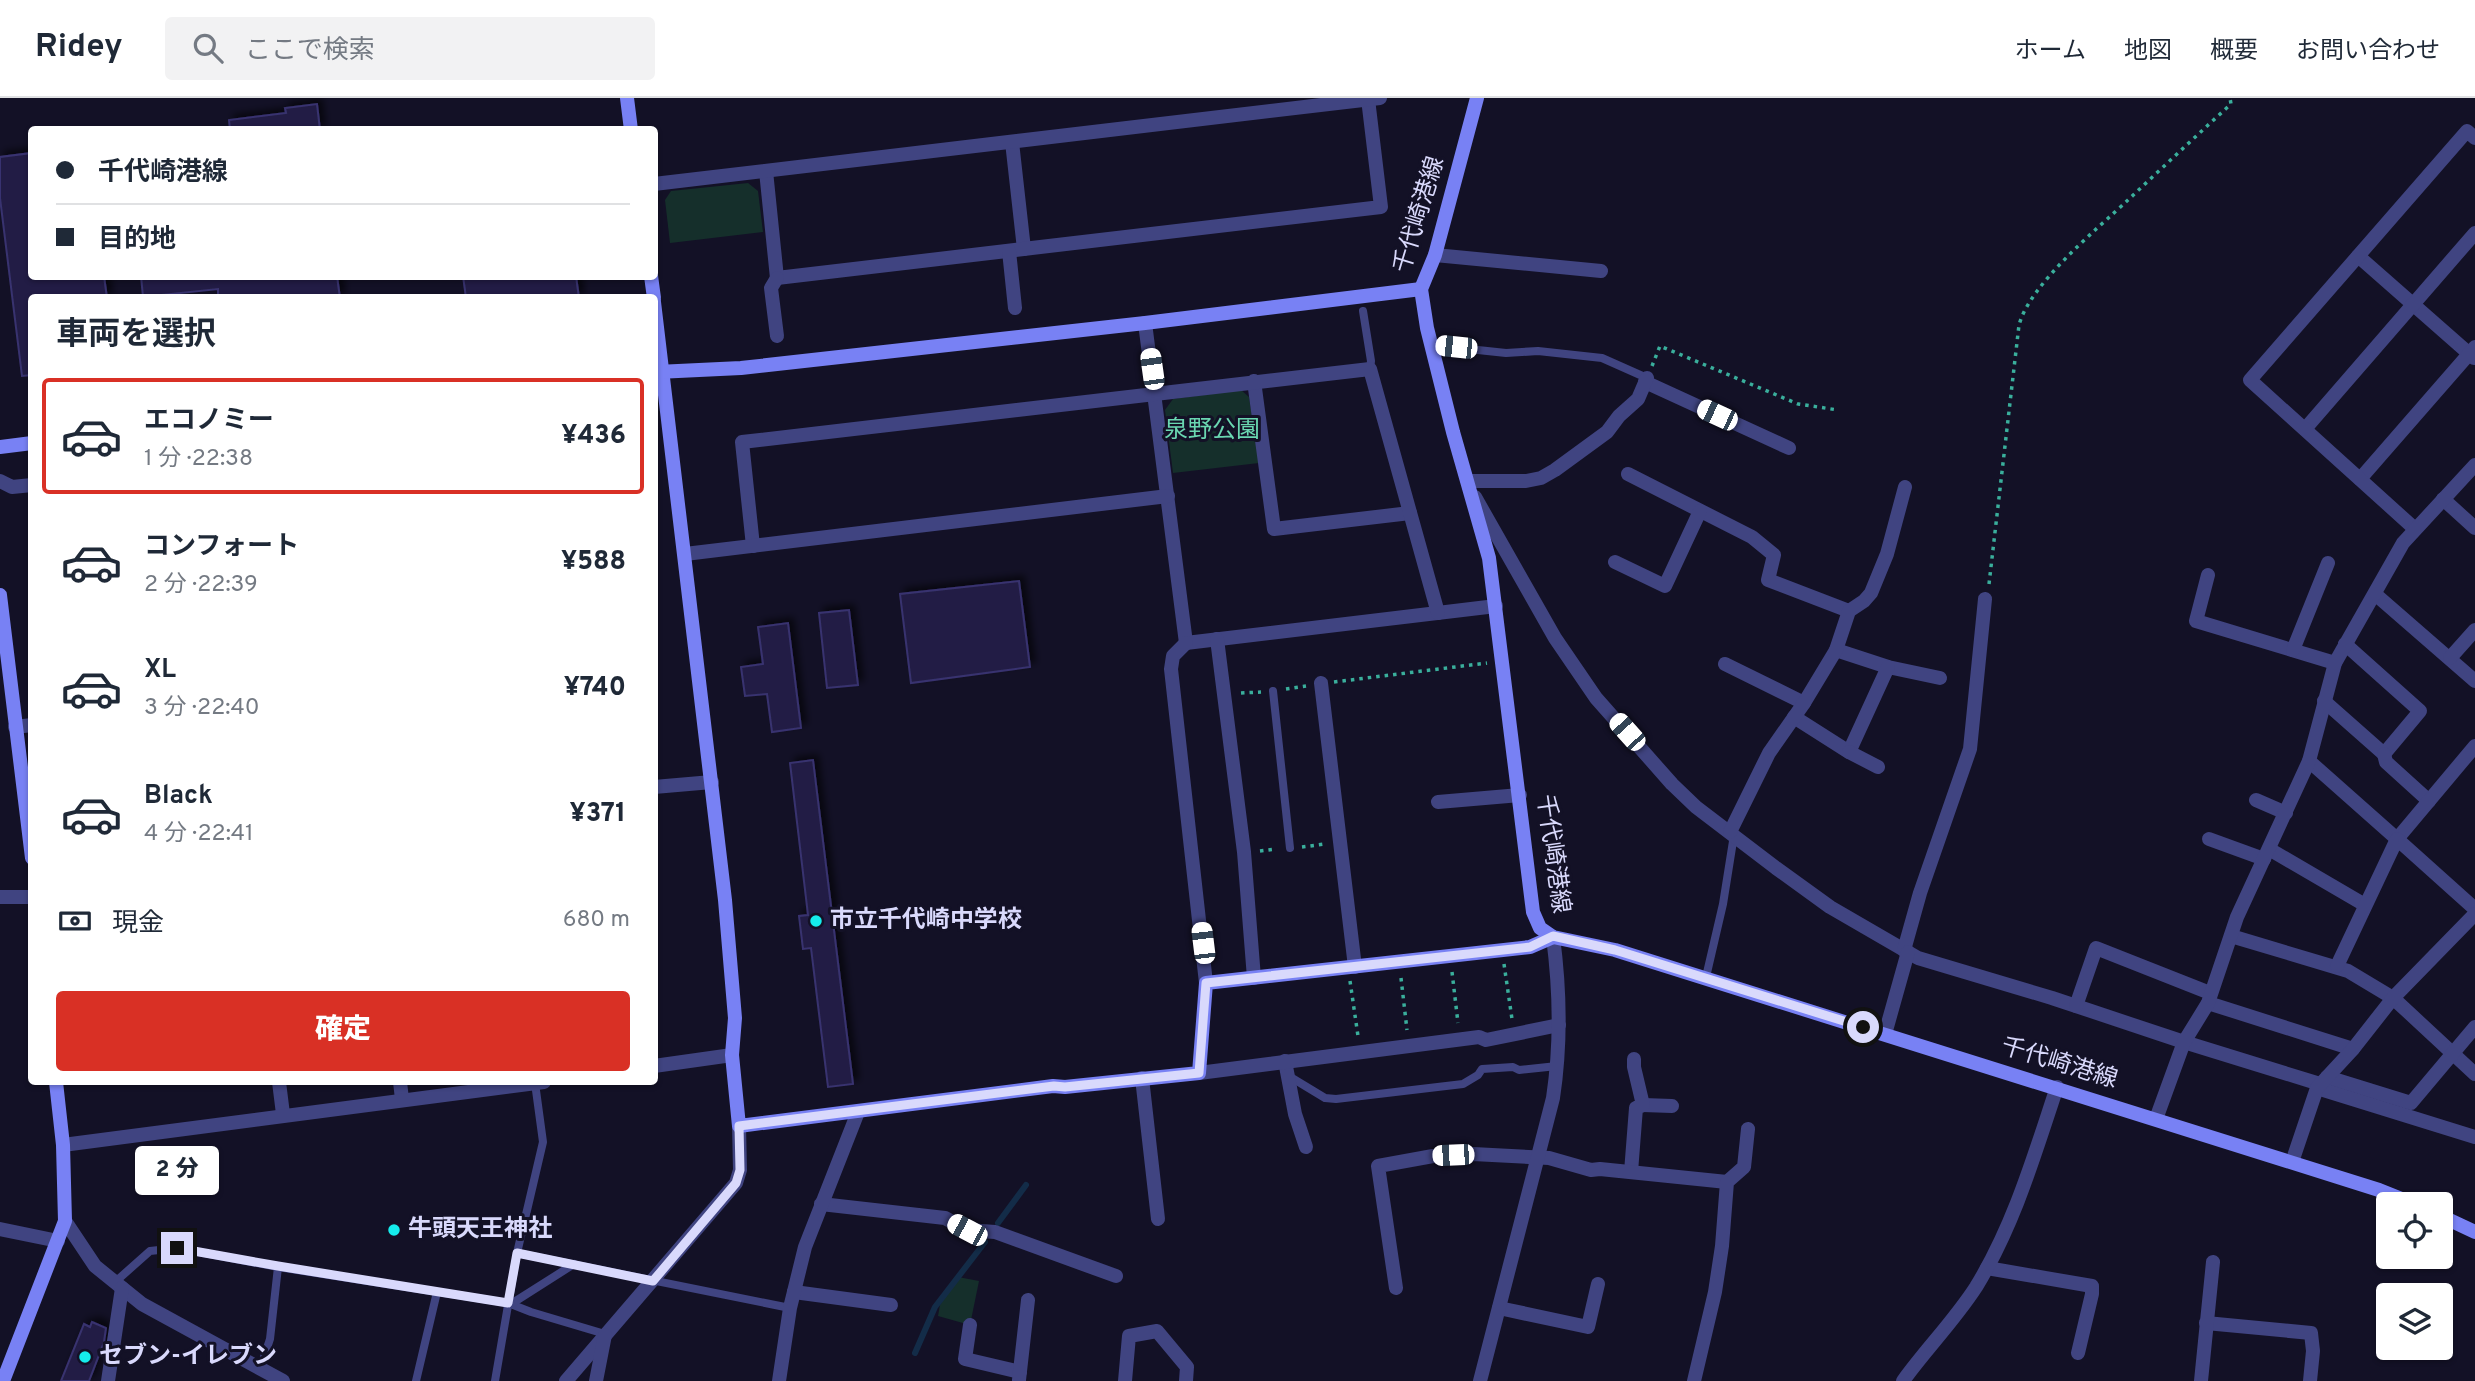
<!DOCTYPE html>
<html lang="ja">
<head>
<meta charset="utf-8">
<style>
	:root { --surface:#fff; --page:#f2f2f3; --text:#1f2937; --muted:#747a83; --line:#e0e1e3; --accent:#d93025 }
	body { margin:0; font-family:Overpass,"Noto Sans JP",sans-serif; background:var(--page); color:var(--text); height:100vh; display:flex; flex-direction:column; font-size:26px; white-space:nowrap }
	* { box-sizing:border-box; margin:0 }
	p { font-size:23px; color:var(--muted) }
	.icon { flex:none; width:38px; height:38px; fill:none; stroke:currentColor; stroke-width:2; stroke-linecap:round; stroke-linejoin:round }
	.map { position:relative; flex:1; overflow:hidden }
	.sheet { position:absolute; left:28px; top:196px; width:630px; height:791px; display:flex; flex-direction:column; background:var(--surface); border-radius:7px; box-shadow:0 2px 5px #0004 }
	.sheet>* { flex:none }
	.banner { position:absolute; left:28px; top:28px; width:630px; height:154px; border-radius:7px; box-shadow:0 2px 5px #0004; display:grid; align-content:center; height:154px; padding:0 28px; background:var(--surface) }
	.tools { position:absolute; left:2376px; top:1094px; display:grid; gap:14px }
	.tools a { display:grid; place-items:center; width:77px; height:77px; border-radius:7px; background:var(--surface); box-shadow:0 2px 5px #0004; font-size:35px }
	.end { position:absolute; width:32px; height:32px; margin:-16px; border:9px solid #d9d9fc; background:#111; box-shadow:0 0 0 4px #111 }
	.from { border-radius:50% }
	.bubble { position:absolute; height:49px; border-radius:7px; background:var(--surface); box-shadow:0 2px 5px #0004; font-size:23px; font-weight:800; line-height:49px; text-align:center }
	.car { position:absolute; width:21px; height:42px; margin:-21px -10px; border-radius:9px; box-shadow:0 0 5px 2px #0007; background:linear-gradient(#fff 24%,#345 0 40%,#fff 0 76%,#345 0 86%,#fff 0) }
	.banner b { display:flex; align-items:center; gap:24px; height:66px; font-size:26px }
	.banner b+b { border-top:2px solid var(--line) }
	.banner i { width:18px; height:18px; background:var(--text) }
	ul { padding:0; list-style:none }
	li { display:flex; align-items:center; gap:21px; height:116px; margin:0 14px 10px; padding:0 14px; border:4px solid transparent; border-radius:7px }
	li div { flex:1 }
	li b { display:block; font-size:26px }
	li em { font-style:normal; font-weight:800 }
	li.current { border-color:var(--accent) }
	li>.icon { width:63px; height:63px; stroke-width:1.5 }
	h2 { padding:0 28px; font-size:32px; line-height:84px }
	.pay { display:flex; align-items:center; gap:18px; height:77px; padding:0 28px; font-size:26px }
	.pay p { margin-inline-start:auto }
	.action { display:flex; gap:14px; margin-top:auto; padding:14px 28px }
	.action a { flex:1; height:80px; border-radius:7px; background:var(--accent); color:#fff; font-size:28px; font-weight:800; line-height:80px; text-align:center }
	header { display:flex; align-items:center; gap:42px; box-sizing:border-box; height:98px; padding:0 35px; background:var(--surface); border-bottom:2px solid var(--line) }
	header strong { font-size:33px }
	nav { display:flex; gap:38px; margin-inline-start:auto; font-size:24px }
	.search { width:490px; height:63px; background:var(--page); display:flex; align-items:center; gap:18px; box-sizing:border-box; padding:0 24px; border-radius:7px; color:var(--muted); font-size:26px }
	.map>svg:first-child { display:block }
	.green { fill:#152f2b }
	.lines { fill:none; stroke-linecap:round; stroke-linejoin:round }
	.stream { stroke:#132c48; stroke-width:6 }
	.building { fill:#231f45; stroke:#39336f; stroke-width:2; filter:url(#shadow) }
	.path { stroke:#3aaf9c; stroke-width:3.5; stroke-dasharray:3.5 5; stroke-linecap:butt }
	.lane { stroke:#404481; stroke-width:8 }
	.street { stroke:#404481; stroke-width:14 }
	.secondary { stroke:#7881f4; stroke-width:14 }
	.route { stroke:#d9d9fc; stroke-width:9 }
	.poi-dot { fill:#15ecec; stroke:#131126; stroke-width:2.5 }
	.labels { text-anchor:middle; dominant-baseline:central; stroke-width:6; stroke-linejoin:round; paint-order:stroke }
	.street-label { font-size:24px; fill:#d9d9fc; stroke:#131126 }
	.park-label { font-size:24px; fill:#6ad7b1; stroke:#131126 }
	.poi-label { font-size:24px; font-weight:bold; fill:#d9d9fc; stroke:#131126; text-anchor:start }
</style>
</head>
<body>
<header>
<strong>Ridey</strong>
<div class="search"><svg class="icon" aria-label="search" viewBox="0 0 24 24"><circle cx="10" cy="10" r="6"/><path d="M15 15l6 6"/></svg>ここで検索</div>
<nav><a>ホーム</a><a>地図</a><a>概要</a><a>お問い合わせ</a></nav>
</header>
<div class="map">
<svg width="2475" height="1283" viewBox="0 0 2475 1283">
	<defs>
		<filter id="shadow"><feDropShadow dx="5" dy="-5" stdDeviation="3.5" flood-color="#0009"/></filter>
	</defs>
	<rect width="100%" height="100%" fill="#131126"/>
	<!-- green -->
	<g class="green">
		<path d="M748 85 758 93 763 134 670 145 665 102 671 93Z"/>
		<path d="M1241 292 1249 299 1259 365 1173 375 1165 312 1173 301Z"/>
		<path d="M958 1179 979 1183 970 1227 938 1218 940 1207Z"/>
	</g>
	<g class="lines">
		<!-- stream -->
		<g class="stream">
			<path d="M998 1125 1026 1087"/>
			<path d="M915 1255 935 1209 985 1144"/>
		</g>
	</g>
	<!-- building -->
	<g class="building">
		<path d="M317 6 320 32H230L229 22 286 15 285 10Z"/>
		<path d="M32 55V178H104L107 200H32V277L22 278 0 100V59Z"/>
		<path d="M141 178H337L340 200H218V191L143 199Z"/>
		<path d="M463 178H576L579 200H466Z"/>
		<path d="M1019 483 1030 569 911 585 900 496Z"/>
		<path d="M849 512 858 587 827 590 819 515Z"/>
		<path d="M788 525 801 630 772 634 767 596 745 598 741 569 763 566 758 529Z"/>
		<path d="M813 662 853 986 828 989 811 850 803 851 799 818 808 817 790 665Z"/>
		<path d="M92 1224 106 1230 104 1244 89 1283H61L84 1226 90 1229Z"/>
	</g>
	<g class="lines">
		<!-- path -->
		<g class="path">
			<path d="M1652 268 1660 248 1798 306 1838 312"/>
			<path d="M1989 486 2019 227C2030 186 2096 132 2128 102 2162 70 2196 38 2231 6L2230 0"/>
			<path d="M1334 584 1487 565"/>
			<path d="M1286 591 1306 588"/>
			<path d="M1241 595 1261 594"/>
			<path d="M1302 749 1325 746"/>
			<path d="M1260 753 1276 751"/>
			<path d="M1504 866 1512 921"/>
			<path d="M1452 874 1458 925"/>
			<path d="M1401 880 1407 932"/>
			<path d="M1350 883 1358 938"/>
		</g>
		<!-- lane -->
		<g class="lane">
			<path d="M1363 213 1371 263 1370 271"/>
			<path d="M1431 247 1506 255 1538 253 1602 260 1647 280"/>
			<path d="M1273 593 1290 750"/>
			<path d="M1706 879 1723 806 1734 737"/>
			<path d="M1287 977 1325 1000 1336 1001 1463 986 1478 977 1482 971 1513 969 1519 972 1557 968"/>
			<path d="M517 1155 790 1210"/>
			<path d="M114 1185 150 1153 177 1150 278 1169 508 1205 531 1214 605 1236"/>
			<path d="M511 1206 574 1166"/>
			<path d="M260 1271 270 1241 278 1169"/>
			<path d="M416 1283 437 1194"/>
			<path d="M495 1283 517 1155 543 1044 535 985"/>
		</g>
		<!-- street -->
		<g class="street">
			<path d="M1012 44 1024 151"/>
			<path d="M766 73 777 180 1381 109 1368 1"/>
			<path d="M654 86 1380 0"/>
			<path d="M1009 153 1015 210"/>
			<path d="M1435 157 1601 173"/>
			<path d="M2358 158 2474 260"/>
			<path d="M1145 225 1186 545 1496 508"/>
			<path d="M777 238 771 190 777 180"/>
			<path d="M1254 283 1274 431 1410 415"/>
			<path d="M1645 284 1789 350"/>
			<path d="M2305 331 2475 135"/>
			<path d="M1628 376 1752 439 1774 457 1768 482 1849 513"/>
			<path d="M2360 381 2475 249"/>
			<path d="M0 383 12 389 32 387"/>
			<path d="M1468 383H1526L1541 380 1555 372 1607 334 1619 318 1638 301 1647 280"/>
			<path d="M1475 399 1555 540 1596 600 1672 686 1696 709 1776 770 1830 809 1918 860 2052 900 2184 944 2320 986"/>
			<path d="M2443 401 2475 430"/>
			<path d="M2415 431 2250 282 2467 33 2475 40"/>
			<path d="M753 448 742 344 1370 271 1438 515"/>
			<path d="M685 456 1168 398"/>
			<path d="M1615 464 1665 488 1700 413"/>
			<path d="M2208 477 2196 523 2335 565"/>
			<path d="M2375 496 2475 583"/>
			<path d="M1217 541 1244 754 1254 880"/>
			<path d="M1186 545 1173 558 1171 571 1206 885"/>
			<path d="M1836 552 1888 569 1940 580"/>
			<path d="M2293 552 2328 465"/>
			<path d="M2450 560 2475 532"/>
			<path d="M1725 566 1804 605"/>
			<path d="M1321 585 1355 869"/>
			<path d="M2324 603 2384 656 2420 613 2345 546"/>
			<path d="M1794 619 1849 654 1888 569"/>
			<path d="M15 629 32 627"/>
			<path d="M1849 654 1878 669"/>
			<path d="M2384 656 2386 664 2429 703"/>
			<path d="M2309 663 2397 741 2475 648"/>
			<path d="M654 689 712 684"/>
			<path d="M2256 702 2286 715"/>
			<path d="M1438 704 1520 697"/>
			<path d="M1730 734 1769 655 1804 605 1836 552 1849 513 1864 503 1871 495 1887 456 1905 389"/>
			<path d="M2209 741 2264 761"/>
			<path d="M2269 751 2365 807"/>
			<path d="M0 799H32"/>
			<path d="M2231 838 2348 873 2393 900 2475 976"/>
			<path d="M1904 852 1920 795 1970 651 1985 501"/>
			<path d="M2337 868 2397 741 2475 811"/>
			<path d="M2208 905 2353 951"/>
			<path d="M2076 908 2096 850 2210 895"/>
			<path d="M1885 936 1908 854"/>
			<path d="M1285 963 1295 1016 1306 1049"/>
			<path d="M654 968 732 957"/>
			<path d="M1199 975 1479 939 1486 942 1559 927"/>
			<path d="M2327 979 2411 1005 2475 929"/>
			<path d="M1142 980 1158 1121"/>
			<path d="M279 984 283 1016"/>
			<path d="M400 984 402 1001"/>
			<path d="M2317 990 2475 1039"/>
			<path d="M1643 1007 1672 1008"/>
			<path d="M2156 1021 2184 944 2208 905 2237 819 2309 663 2335 565 2403 445 2475 367"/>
			<path d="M63 1047 544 984"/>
			<path d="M2292 1064 2317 990 2353 951 2393 900 2475 816"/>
			<path d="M1631 1074 1636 1010 1643 1007 1634 969V961"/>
			<path d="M821 1106 945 1120 967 1132 995 1134 1116 1178"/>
			<path d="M65 1123 95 1168 142 1206 283 1283"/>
			<path d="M0 1131 58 1143"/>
			<path d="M1987 1170 2092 1188V1196L2078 1255"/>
			<path d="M1396 1190 1378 1068 1433 1058 1473 1056 1549 1060 1591 1072 1600 1071 1727 1084"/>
			<path d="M794 1194 891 1207"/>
			<path d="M1499 1210 1588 1229 1598 1186"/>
			<path d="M2206 1225 2311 1235 2313 1253 2310 1283"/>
			<path d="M970 1227 965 1261 1020 1274"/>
			<path d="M1019 1282 1028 1202"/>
			<path d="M108 1283 122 1190"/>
			<path d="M566 1283 736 1085 740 1072 739 1028"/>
			<path d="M596 1283 605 1237"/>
			<path d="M779 1283 790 1210 805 1149 858 1014"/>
			<path d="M1125 1283 1129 1238 1157 1233 1187 1269 1186 1283"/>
			<path d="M1480 1283 1553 1000C1561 947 1560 892 1553 839"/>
			<path d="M1694 1283 1715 1194 1722 1148 1727 1084 1744 1069 1748 1031"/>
			<path d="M1903 1283C1926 1251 1954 1223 1976 1189 2014 1127 2034 1058 2057 989"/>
			<path d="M2201 1283 2213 1164"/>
		</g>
		<!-- secondary -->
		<g class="secondary">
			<path d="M627 0 631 32"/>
			<path d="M1477 0 1435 157 1421 191 1427 230 1453 334 1489 460 1533 814 1540 830 1553 839 1615 852 2379 1092 2414 1106"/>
			<path d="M651 178 654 200"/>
			<path d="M654 204 725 802 735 920 732 957 739 1028 1053 988 1065 989 1199 975 1206 885 1530 849 1553 839"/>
			<path d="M657 274 741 270 1145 225 1421 191"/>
			<path d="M0 349 32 345"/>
			<path d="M0 497 32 760"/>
			<path d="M2441 1118 2475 1134"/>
			<path d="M3 1283 65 1123 63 1047 56 984"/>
		</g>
	</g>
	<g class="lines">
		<!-- route -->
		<path class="route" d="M177 1150 278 1168 508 1205 517 1155 653 1183 736 1085 740 1072 739 1028 1054 988 1065 989 1199 975 1206 885 1530 849 1553 838 1615 852 1863 929"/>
	</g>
	<!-- markers -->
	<g class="poi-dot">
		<circle cx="816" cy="823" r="7"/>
		<circle cx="394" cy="1132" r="7"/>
		<circle cx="85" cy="1259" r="7"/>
	</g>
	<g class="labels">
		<!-- street labels -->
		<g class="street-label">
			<text transform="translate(1420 117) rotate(-73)">千代崎港線</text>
			<text transform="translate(1552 756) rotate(82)">千代崎港線</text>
			<text transform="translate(2059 966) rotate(17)">千代崎港線</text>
		</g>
		<!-- park labels -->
		<g class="park-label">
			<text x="1212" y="333">泉野公園</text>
		</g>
		<!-- poi labels -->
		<g class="poi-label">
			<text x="830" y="823">市立千代崎中学校</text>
			<text x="408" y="1132">牛頭天王神社</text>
			<text x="99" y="1259">セブン-イレブン</text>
		</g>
	</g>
</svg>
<div class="tools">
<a><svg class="icon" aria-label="locate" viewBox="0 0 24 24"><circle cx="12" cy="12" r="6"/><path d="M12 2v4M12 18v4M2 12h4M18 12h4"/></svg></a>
<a><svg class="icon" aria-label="layers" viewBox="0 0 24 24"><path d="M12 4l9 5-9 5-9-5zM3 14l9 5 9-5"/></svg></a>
</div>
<i class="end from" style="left:1863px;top:929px"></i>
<i class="end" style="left:177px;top:1150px"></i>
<div class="bubble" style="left:135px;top:1048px;width:84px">2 分</div>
<i class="car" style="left:1456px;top:249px;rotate:276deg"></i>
<i class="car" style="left:1152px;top:271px;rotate:352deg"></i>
<i class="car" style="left:1717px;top:317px;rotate:295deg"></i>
<i class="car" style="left:1627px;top:634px;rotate:318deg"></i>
<i class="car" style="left:1203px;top:845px;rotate:353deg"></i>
<i class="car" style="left:1453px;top:1057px;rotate:268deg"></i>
<i class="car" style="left:967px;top:1132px;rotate:298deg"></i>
<div class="banner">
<b><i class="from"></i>千代崎港線</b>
<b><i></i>目的地</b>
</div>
<section class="sheet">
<h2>車両を選択</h2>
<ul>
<li class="current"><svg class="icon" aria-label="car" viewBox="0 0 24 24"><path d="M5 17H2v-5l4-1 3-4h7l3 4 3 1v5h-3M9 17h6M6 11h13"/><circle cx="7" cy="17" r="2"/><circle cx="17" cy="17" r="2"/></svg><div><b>エコノミー</b><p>1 分 · 22:38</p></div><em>¥436</em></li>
<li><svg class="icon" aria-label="car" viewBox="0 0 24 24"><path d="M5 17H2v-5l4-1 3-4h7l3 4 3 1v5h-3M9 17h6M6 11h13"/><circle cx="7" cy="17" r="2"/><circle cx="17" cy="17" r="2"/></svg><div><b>コンフォート</b><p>2 分 · 22:39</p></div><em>¥588</em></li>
<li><svg class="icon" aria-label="car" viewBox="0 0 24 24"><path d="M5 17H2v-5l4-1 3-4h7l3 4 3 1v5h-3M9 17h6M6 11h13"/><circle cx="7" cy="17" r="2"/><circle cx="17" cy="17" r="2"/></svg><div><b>XL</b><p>3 分 · 22:40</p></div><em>¥740</em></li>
<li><svg class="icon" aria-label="car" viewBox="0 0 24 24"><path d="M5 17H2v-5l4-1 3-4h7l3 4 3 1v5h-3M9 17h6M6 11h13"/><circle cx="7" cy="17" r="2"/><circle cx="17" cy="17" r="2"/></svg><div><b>Black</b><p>4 分 · 22:41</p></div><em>¥371</em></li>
</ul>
<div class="pay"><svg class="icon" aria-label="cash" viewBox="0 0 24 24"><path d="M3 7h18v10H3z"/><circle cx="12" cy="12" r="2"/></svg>現金<p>680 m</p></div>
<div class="action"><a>確定</a></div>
</section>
</div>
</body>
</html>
